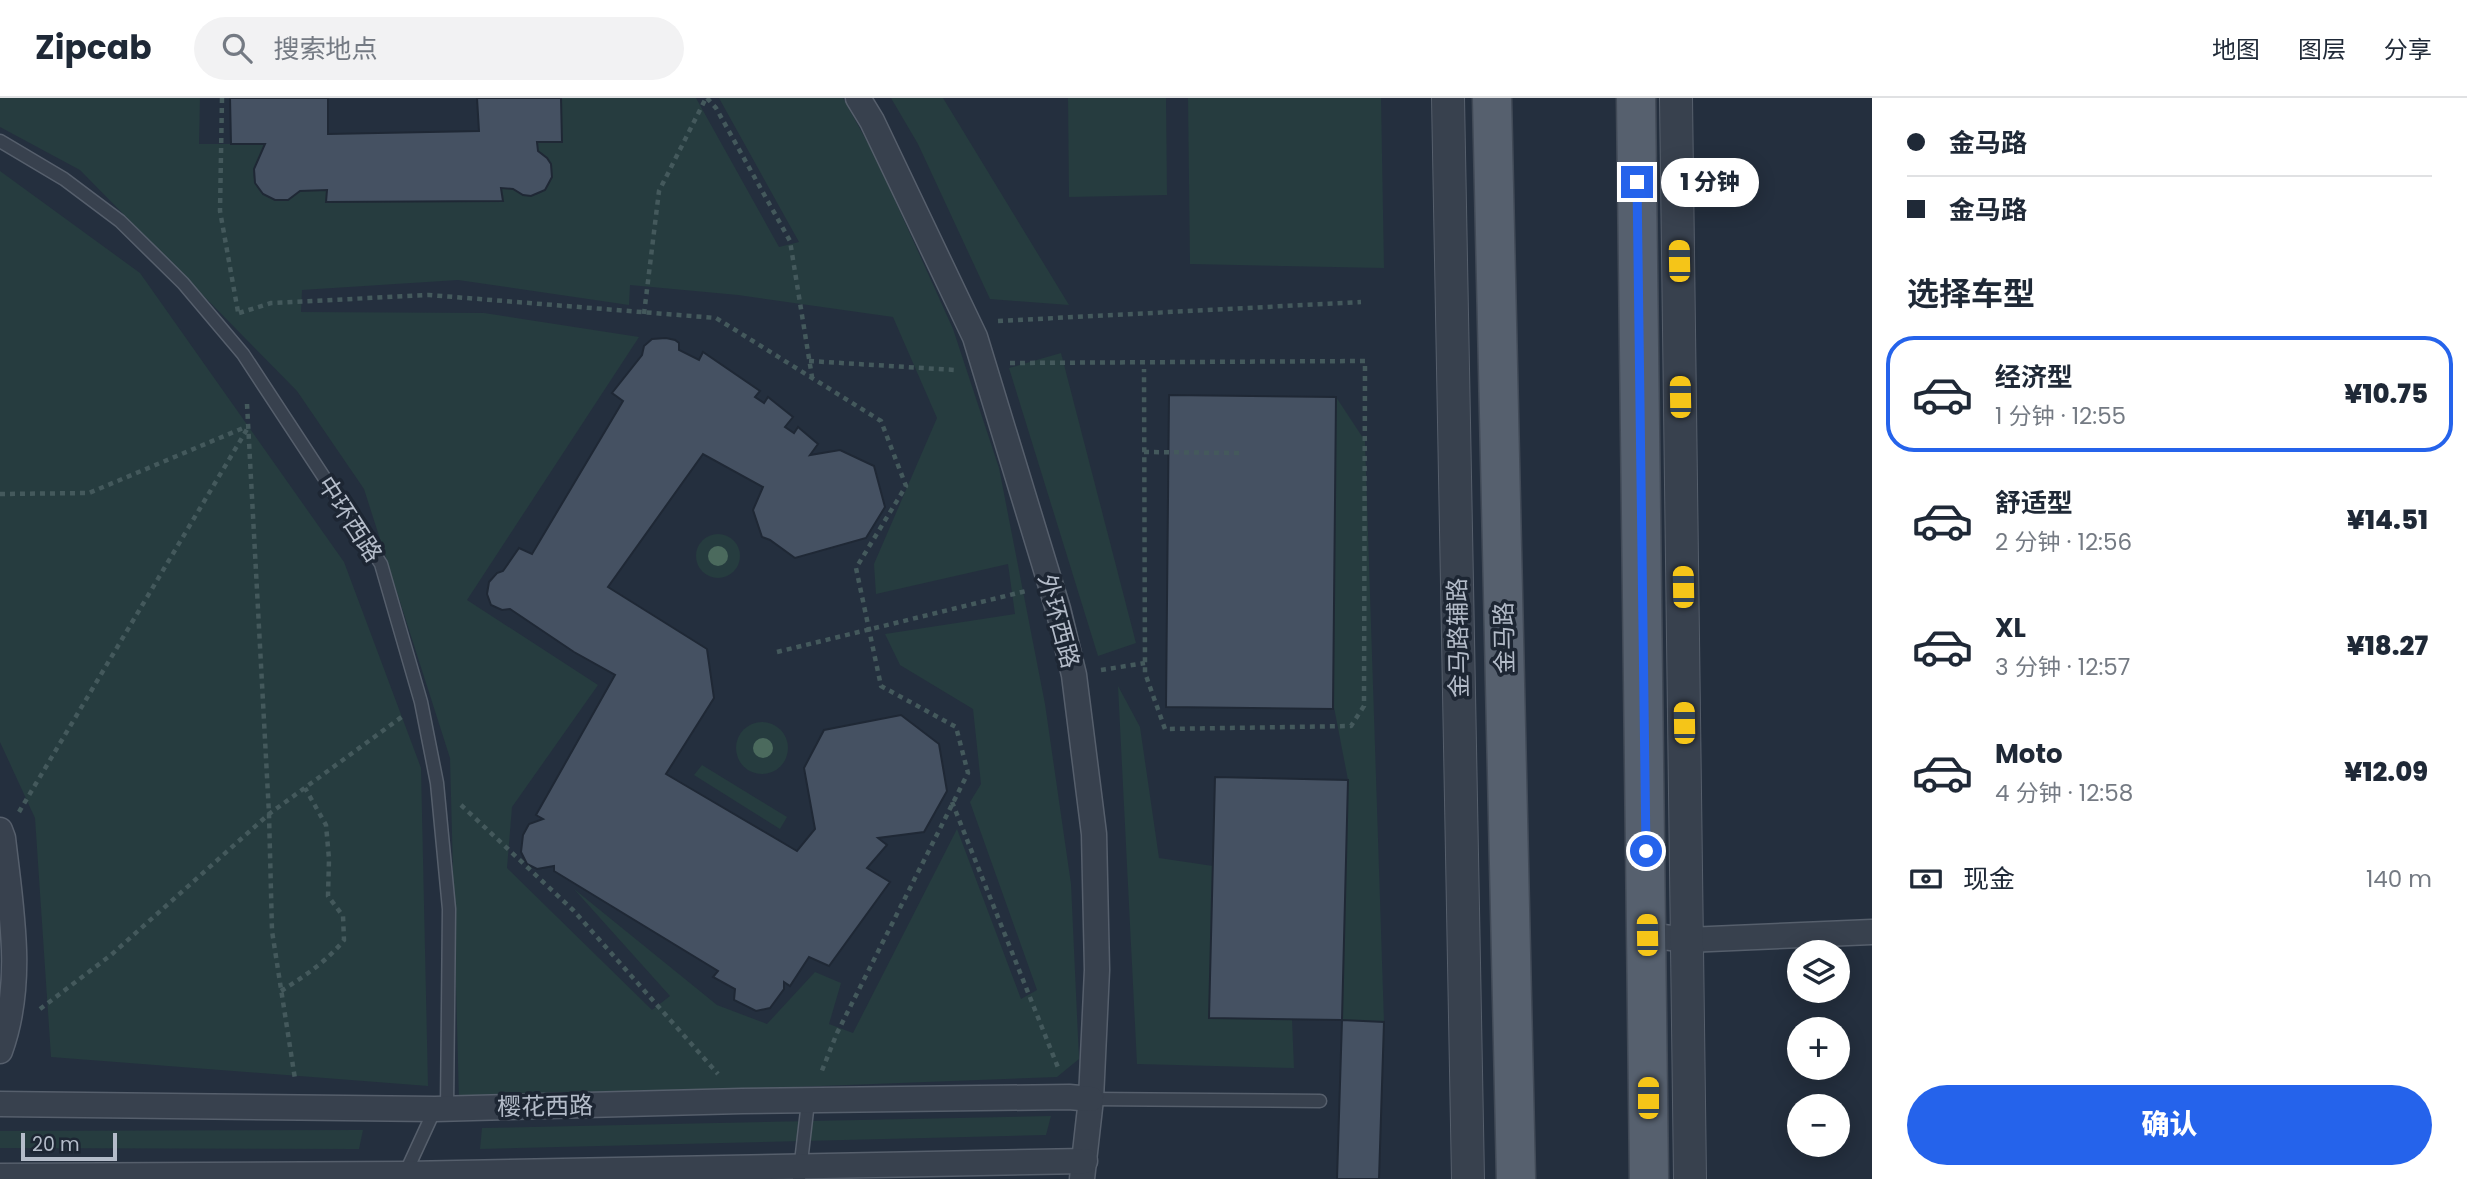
<!DOCTYPE html>
<html lang="zh">
<head>
<meta charset="utf-8">
<style>
	:root { --surface:#fff; --page:#f2f2f3; --text:#1f2937; --muted:#747a83; --line:#e0e1e3; --accent:#2563eb }
	body { margin:0; font-family:Poppins,"Noto Sans SC",sans-serif; background:var(--page); color:var(--text); height:100vh; display:flex; flex-direction:column; font-size:26px; white-space:nowrap }
	* { box-sizing:border-box; margin:0 }
	p { font-size:23px; color:var(--muted) }
	.icon { flex:none; width:38px; height:38px; fill:none; stroke:currentColor; stroke-width:2; stroke-linecap:round; stroke-linejoin:round }
	.map { position:relative; flex:1; overflow:hidden }
	.sheet { display:flex; flex-direction:column; background:var(--surface); width:595px }
	.sheet>* { flex:none }
	.banner { display:grid; align-content:center; height:154px; padding:0 35px; background:var(--surface) }
	.controls { position:absolute; left:1787px; top:842px; display:grid; gap:14px }
	.controls a { display:grid; place-items:center; width:63px; height:63px; border-radius:50%; background:var(--surface); box-shadow:0 4px 18px #0003; font-size:35px }
	.scale { position:absolute; left:21px; bottom:18px; width:96px; box-sizing:border-box; padding-left:7px; border:4px solid #b4bcc9; border-top:0; font-size:19px; line-height:24px; white-space:nowrap; color:#b4bcc9; -webkit-text-stroke:5px #1d2633; paint-order:stroke }
	.end { position:absolute; width:32px; height:32px; margin:-16px; border:9px solid #2563eb; background:#fff; box-shadow:0 0 0 4px #fff }
	.from { border-radius:50% }
	.bubble { position:absolute; height:49px; border-radius:24px; background:var(--surface); box-shadow:0 4px 18px #0003; font-size:23px; font-weight:800; line-height:49px; text-align:center }
	.car { position:absolute; width:21px; height:42px; margin:-21px -10px; border-radius:9px; box-shadow:0 0 5px 2px #0007; background:linear-gradient(#f5c518 24%,#345 0 40%,#f5c518 0 76%,#345 0 86%,#f5c518 0) }
	.banner b { display:flex; align-items:center; gap:24px; height:66px; font-size:26px }
	.banner b+b { border-top:2px solid var(--line) }
	.banner i { width:18px; height:18px; background:var(--text) }
	ul { padding:0; list-style:none }
	li { display:flex; align-items:center; gap:21px; height:116px; margin:0 14px 10px; padding:0 21px; border:4px solid transparent; border-radius:28px }
	li div { flex:1 }
	li b { display:block; font-size:26px }
	li em { font-style:normal; font-weight:800 }
	li.current { border-color:var(--accent) }
	li>.icon { width:63px; height:63px; stroke-width:1.5 }
	h2 { padding:0 35px; font-size:32px; line-height:84px }
	.pay { display:flex; align-items:center; gap:18px; height:77px; padding:0 35px; font-size:26px }
	.pay p { margin-inline-start:auto }
	.action { display:flex; gap:14px; margin-top:auto; padding:14px 35px }
	.action a { flex:1; height:80px; border-radius:42px; background:var(--accent); color:#fff; font-size:28px; font-weight:800; line-height:80px; text-align:center }
	header { display:flex; align-items:center; gap:42px; box-sizing:border-box; height:98px; padding:0 35px; background:var(--surface); border-bottom:2px solid var(--line) }
	header strong { font-size:33px }
	nav { display:flex; gap:38px; margin-inline-start:auto; font-size:24px }
	.search { width:490px; height:63px; background:var(--page); display:flex; align-items:center; gap:18px; box-sizing:border-box; padding:0 24px; border-radius:38px; color:var(--muted); font-size:26px }
	main { display:flex; flex:1; min-height:0 }
	.map>svg:first-child { display:block }
	.green { fill:#263c3f; fill-rule:evenodd }
	.building { fill:#455162; stroke:#1f2835; stroke-width:2 }
	.lines { fill:none; stroke-linecap:round; stroke-linejoin:round }
	.service-casing { stroke:#565f6c; stroke-width:15 }
	.minor-casing { stroke:#565f6c; stroke-width:27 }
	.tertiary-casing { stroke:#565f6c; stroke-width:34 }
	.primary-casing { stroke:#414a57; stroke-width:41 }
	.path { stroke:#44595c; stroke-width:4.5; stroke-dasharray:5 5; stroke-linecap:butt }
	.service { stroke:#38414e; stroke-width:12 }
	.minor { stroke:#38414e; stroke-width:24 }
	.tertiary { stroke:#38414e; stroke-width:32 }
	.primary { stroke:#56606e; stroke-width:38 }
	.tree { fill:#4b6a5d }
	.route { stroke:#2563eb; stroke-width:9 }
	.labels { text-anchor:middle; dominant-baseline:central; stroke-width:7; stroke-linejoin:round; paint-order:stroke }
	.street-label { font-size:24px; fill:#b4bcc9; stroke:#1d2633 }
</style>
</head>
<body>
<header>
<strong>Zipcab</strong>
<div class="search"><svg class="icon" aria-label="search" viewBox="0 0 24 24"><circle cx="10" cy="10" r="6"/><path d="M15 15l6 6"/></svg>搜索地点</div>
<nav><a>地图</a><a>图层</a><a>分享</a></nav>
</header>
<main>
<div class="map">
<svg width="1872" height="1081" viewBox="0 0 1872 1081">
	<rect width="100%" height="100%" fill="#242f3e"/>
	<!-- green -->
	<g class="green">
		<path d="M0 0H200L199 46H265C262 55 256 63 254 72 251 89 268 105 285 102 293 100 297 93 305 93 312 92 320 92 327 92V104L502 103 501 90C505 91 509 90 513 91 519 94 521 98 529 98 555 97 559 65 538 53L537 44H562L561 0H696L779 149 799 144 719 0H843L875 58 953 231 999 370 1045 606 1071 786 1079 961 1057 979 459 1002 450 660 364 391 297 293 80 72 0 29ZM458 182 629 207 630 187 738 197 893 219 937 320 874 466 876 496 1008 466 1015 516 885 536 900 567 973 611 981 686 970 704 1037 892 1021 901 957 731 853 935 829 926 841 885 815 874 767 926 717 907 574 791 670 898 652 912 507 770 512 709 598 587 467 502 639 239 484 215 301 214 302 192Z"/>
		<path d="M891 0H943L1069 207 990 201 918 46Z"/>
		<path d="M1068 0H1166L1167 97 1069 99Z"/>
		<path d="M1188 0H1381L1384 170 1190 166Z"/>
		<path d="M0 73 140 175 344 464 421 670 428 988 51 959 35 720 0 644Z"/>
		<path d="M1061 255 1136 545 1098 558 1009 270Z"/>
		<path d="M1336 299 1365 343 1384 924 1342 922 1348 682 1333 604Z"/>
		<circle cx="718" cy="458" r="22"/>
		<path d="M1118 588 1140 629 1159 760 1213 768 1209 920 1292 921 1294 970 1137 966Z"/>
		<circle cx="762" cy="650" r="26"/>
		<path d="M702 667 787 719 780 731 694 677Z"/>
		<path d="M1051 1018 1046 1037 480 1051 482 1030Z"/>
		<path d="M363 1032 359 1051 0 1050V1033Z"/>
	</g>
	<!-- building -->
	<g class="building">
		<path d="M230 0H328V36L479 33 477 0H561L562 44H537L538 53 547 60 551 66 552 79 545 92 531 98 523 97 513 91 501 90 503 103 326 104 327 92 300 93 288 102H275L263 96 255 85 254 71 265 46H231Z"/>
		<path d="M666 240 675 242 679 245V252L699 262 703 254 760 293 755 299 764 305 768 299 793 319 785 329 794 335 798 329 818 346 810 357 840 352 874 368 885 409 866 440 795 460 770 442 762 439 753 412 763 389 703 356 608 489 707 551 714 600 666 676 797 753 815 731 804 670 824 632 901 617 939 646 947 693 924 734 878 740 887 747 867 770 890 784 829 868 809 859 790 888 784 884V891L770 910 756 913 734 902 735 891 713 879 718 873 554 773V768L537 771 527 766 521 754 523 737 529 726 543 721 536 717 615 577 574 554 510 511 502 512 491 507 487 496 489 484 497 475 503 473 519 450 532 456 623 303 612 295 642 257 644 248 652 241Z"/>
		<path d="M1169 297 1336 299 1333 611 1166 609Z"/>
		<path d="M1215 679 1348 682 1342 922 1209 920Z"/>
		<path d="M1342 922 1384 924 1379 1081H1337Z"/>
	</g>
	<g class="lines">
		<!-- service casing -->
		<g class="service-casing">
			<g id="service">
				<path d="M0 43 64 81 120 123 183 185 243 256 381 466 421 604 437 685 449 811 447 1011"/>
				<path d="M1091 1001 1320 1003"/>
				<path d="M405 1076 435 1011"/>
				<path d="M799 1081 808 1004"/>
			</g>
		</g>
		<!-- minor casing -->
		<g class="minor-casing">
			<g id="minor">
				<path d="M858 0 872 23 975 239 1058 511 1074 577 1094 736 1097 872 1091 1001 1082 1081"/>
				<path d="M0 732 3 740C11 810 25 885 0 953"/>
				<path d="M1647 837 1687 842 1872 834"/>
				<path d="M0 1006 435 1011 742 1003 1069 999 1091 1001"/>
				<path d="M0 1078 405 1076 1085 1063"/>
			</g>
		</g>
		<!-- tertiary casing -->
		<g class="tertiary-casing">
			<g id="tertiary">
				<path d="M1448 0 1468 1081"/>
				<path d="M1676 0 1690 1081"/>
			</g>
		</g>
		<!-- primary casing -->
		<g class="primary-casing">
			<g id="primary">
				<path d="M1492 0 1516 1081"/>
				<path d="M1636 0 1649 1081"/>
			</g>
		</g>
		<!-- path -->
		<g class="path">
			<path d="M222 0 220 113 238 214"/>
			<path d="M707 0 716 10 790 143 812 279"/>
			<path d="M239 215 271 205 429 197 716 220 881 323 906 388 856 470 881 588 956 629 968 675 837 935 821 975"/>
			<path d="M644 216 659 93 706 0"/>
			<path d="M998 223 1361 204"/>
			<path d="M809 263 955 272"/>
			<path d="M1010 265 1365 263 1364 608 1351 628 1165 631 1145 575 1144 271"/>
			<path d="M247 306 269 716 272 833 295 981"/>
			<path d="M1144 354 1239 355"/>
			<path d="M0 396 89 395 248 328"/>
			<path d="M777 554 1026 493"/>
			<path d="M1101 572 1145 565"/>
			<path d="M952 704 1059 972"/>
			<path d="M461 707 573 812 718 976"/>
			<path d="M19 714 249 328"/>
			<path d="M281 893C305 878 327 863 344 842L343 818 328 798 329 761 326 727 305 690"/>
			<path d="M40 911 111 857 269 716 403 618"/>
		</g>
		<!-- service -->
		<use href="#service" class="service"/>
		<!-- minor -->
		<use href="#minor" class="minor"/>
		<!-- tertiary -->
		<use href="#tertiary" class="tertiary"/>
		<!-- primary -->
		<use href="#primary" class="primary"/>
	</g>
	<!-- trees -->
	<g class="tree">
		<circle cx="718" cy="458" r="10"/>
		<circle cx="763" cy="650" r="10"/>
	</g>
	<g class="lines">
		<!-- route -->
		<path class="route" d="M1637 84 1646 753"/>
	</g>
	<g class="labels">
		<!-- street labels -->
		<g class="street-label">
			<text transform="translate(350 421) rotate(57)">中环西路</text>
			<text transform="translate(1059 523) rotate(75)">外环西路</text>
			<text transform="translate(1458 540) rotate(-91)">金马路辅路</text>
			<text transform="translate(1504 540) rotate(-91)">金马路</text>
			<text transform="translate(545 1008) rotate(-1)">樱花西路</text>
		</g>
	</g>
</svg>
<div class="controls">
<a><svg class="icon" aria-label="layers" viewBox="0 0 24 24"><path d="M12 4l9 5-9 5-9-5zM3 14l9 5 9-5"/></svg></a>
<a>+</a>
<a>−</a>
</div>
<div class="scale">20 m</div>
<i class="end from" style="left:1646px;top:753px"></i>
<i class="end" style="left:1637px;top:84px"></i>
<div class="bubble" style="left:1661px;top:60px;width:98px">1 分钟</div>
<i class="car" style="left:1679px;top:163px;rotate:359deg"></i>
<i class="car" style="left:1680px;top:299px;rotate:359deg"></i>
<i class="car" style="left:1683px;top:489px;rotate:359deg"></i>
<i class="car" style="left:1684px;top:625px;rotate:359deg"></i>
<i class="car" style="left:1647px;top:837px;rotate:359deg"></i>
<i class="car" style="left:1648px;top:1000px;rotate:0deg"></i>
</div>
<section class="sheet">
<div class="banner">
<b><i class="from"></i>金马路</b>
<b><i></i>金马路</b>
</div>
<h2>选择车型</h2>
<ul>
<li class="current"><svg class="icon" aria-label="car" viewBox="0 0 24 24"><path d="M5 17H2v-5l4-1 3-4h7l3 4 3 1v5h-3M9 17h6M6 11h13"/><circle cx="7" cy="17" r="2"/><circle cx="17" cy="17" r="2"/></svg><div><b>经济型</b><p>1 分钟 · 12:55</p></div><em>¥10.75</em></li>
<li><svg class="icon" aria-label="car" viewBox="0 0 24 24"><path d="M5 17H2v-5l4-1 3-4h7l3 4 3 1v5h-3M9 17h6M6 11h13"/><circle cx="7" cy="17" r="2"/><circle cx="17" cy="17" r="2"/></svg><div><b>舒适型</b><p>2 分钟 · 12:56</p></div><em>¥14.51</em></li>
<li><svg class="icon" aria-label="car" viewBox="0 0 24 24"><path d="M5 17H2v-5l4-1 3-4h7l3 4 3 1v5h-3M9 17h6M6 11h13"/><circle cx="7" cy="17" r="2"/><circle cx="17" cy="17" r="2"/></svg><div><b>XL</b><p>3 分钟 · 12:57</p></div><em>¥18.27</em></li>
<li><svg class="icon" aria-label="car" viewBox="0 0 24 24"><path d="M5 17H2v-5l4-1 3-4h7l3 4 3 1v5h-3M9 17h6M6 11h13"/><circle cx="7" cy="17" r="2"/><circle cx="17" cy="17" r="2"/></svg><div><b>Moto</b><p>4 分钟 · 12:58</p></div><em>¥12.09</em></li>
</ul>
<div class="pay"><svg class="icon" aria-label="cash" viewBox="0 0 24 24"><path d="M3 7h18v10H3z"/><circle cx="12" cy="12" r="2"/></svg>现金<p>140 m</p></div>
<div class="action"><a>确认</a></div>
</section>
</main>
</body>
</html>
